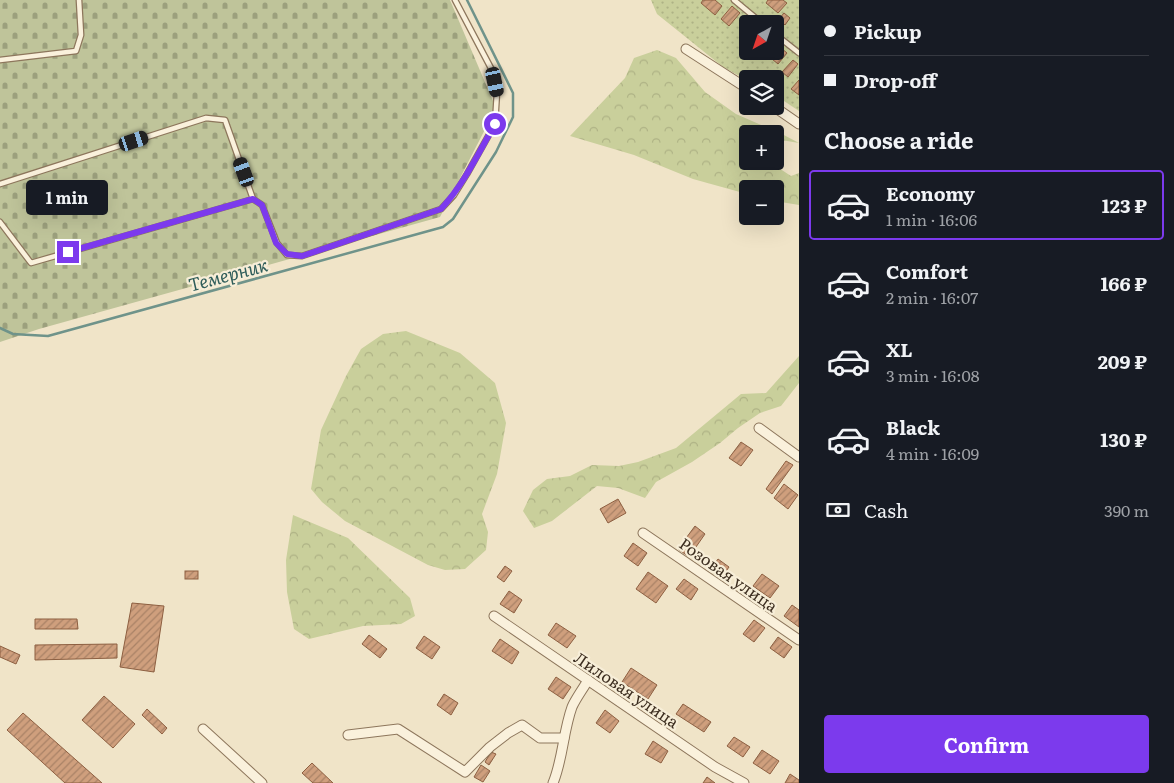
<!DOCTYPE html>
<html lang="en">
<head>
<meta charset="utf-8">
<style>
	:root { --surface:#171b24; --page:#242831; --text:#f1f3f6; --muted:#9ea1a6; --line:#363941; --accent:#7c3aed }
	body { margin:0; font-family:Literata,serif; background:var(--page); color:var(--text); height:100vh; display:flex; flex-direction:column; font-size:19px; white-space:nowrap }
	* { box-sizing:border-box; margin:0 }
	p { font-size:16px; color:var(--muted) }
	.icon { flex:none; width:28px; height:28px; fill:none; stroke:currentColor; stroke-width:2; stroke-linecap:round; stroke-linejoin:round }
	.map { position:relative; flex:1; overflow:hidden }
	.sheet { display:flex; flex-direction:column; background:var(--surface); width:375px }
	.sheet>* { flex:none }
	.guide { display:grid; align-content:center; height:110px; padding:0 25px; background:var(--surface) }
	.needle { width:32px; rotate:220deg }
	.buttons { position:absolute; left:739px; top:15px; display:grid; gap:10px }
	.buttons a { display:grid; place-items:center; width:45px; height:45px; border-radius:5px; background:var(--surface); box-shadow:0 5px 20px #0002; font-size:25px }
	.end { position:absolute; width:22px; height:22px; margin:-11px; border:6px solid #7c3aed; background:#fff; box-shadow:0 0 0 2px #fff }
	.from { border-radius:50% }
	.bubble { position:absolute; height:35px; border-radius:5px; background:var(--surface); box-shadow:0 5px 20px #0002; font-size:16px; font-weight:700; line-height:35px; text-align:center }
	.car { position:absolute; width:15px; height:30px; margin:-15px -8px; border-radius:6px; box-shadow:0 0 4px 1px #0007; background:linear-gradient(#222 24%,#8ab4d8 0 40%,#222 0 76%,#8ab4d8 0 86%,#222 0) }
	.guide b { display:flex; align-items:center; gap:18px; height:48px; font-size:19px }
	.guide b+b { border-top:1px solid var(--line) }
	.guide i { width:12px; height:12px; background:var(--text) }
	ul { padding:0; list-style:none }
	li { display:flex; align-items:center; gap:15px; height:70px; margin:0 10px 8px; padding:0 15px; border:2px solid transparent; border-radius:5px }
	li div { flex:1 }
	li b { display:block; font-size:19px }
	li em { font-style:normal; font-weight:700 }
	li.selected { border-color:var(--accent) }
	li>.icon { width:45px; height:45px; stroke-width:1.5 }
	h2 { padding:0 25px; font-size:22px; line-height:60px }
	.pay { display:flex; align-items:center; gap:12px; height:55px; padding:0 25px; font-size:19px }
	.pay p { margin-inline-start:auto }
	.cta { display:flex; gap:10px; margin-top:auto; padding:10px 25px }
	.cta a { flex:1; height:58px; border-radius:5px; background:var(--accent); color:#fff; font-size:20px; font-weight:700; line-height:58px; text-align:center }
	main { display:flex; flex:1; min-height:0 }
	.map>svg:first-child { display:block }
	.green { fill:url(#green-dots); fill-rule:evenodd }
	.forest { fill:url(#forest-crowns) }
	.cemetery { fill:url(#cemetery-stones) }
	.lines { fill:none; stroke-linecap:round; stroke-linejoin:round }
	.stream { stroke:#6f938a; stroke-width:2.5 }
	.building { fill:url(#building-hatch); stroke:#8d5f41 }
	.service-casing { stroke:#8d765c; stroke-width:7 }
	.minor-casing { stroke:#8d765c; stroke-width:11 }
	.service { stroke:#faf1dc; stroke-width:4.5 }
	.minor { stroke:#faf1dc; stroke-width:9 }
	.route { stroke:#7c3aed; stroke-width:6 }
	.labels { text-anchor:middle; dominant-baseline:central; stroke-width:4.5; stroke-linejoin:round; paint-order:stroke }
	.street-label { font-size:16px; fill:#3d2e20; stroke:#f7eed8 }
	.water-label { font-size:18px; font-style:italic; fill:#2f5d5a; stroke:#f7eed8 }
</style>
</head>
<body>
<main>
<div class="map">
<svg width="799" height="783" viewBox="0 0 799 783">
	<defs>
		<pattern id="green-dots" width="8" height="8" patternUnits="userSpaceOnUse" patternTransform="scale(1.25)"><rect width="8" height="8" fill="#c9cf9b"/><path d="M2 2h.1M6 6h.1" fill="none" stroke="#aeb285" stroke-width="1.8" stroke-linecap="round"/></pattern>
		<pattern id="forest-crowns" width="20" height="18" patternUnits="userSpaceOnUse" patternTransform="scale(1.25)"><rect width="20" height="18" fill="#c9cf9b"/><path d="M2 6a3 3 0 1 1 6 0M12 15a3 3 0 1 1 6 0" fill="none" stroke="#aeb285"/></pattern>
		<pattern id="cemetery-stones" width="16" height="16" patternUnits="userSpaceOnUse" patternTransform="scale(1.25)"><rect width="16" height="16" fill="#bfc49a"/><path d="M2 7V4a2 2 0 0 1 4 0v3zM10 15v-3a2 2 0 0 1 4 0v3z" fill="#9ca07d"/></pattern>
		<pattern id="building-hatch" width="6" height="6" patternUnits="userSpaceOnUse" patternTransform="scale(1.25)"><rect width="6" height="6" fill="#cf9f7d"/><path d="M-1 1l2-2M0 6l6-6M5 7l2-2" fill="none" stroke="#a98266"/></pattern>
	</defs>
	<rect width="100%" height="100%" fill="#f0e4c8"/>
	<!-- green -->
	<path class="green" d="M651 0H799V111L775 95V79H748L747 80 723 67 657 14ZM748 24H775V51H748Z"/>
	<!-- forest -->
	<g class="forest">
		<path d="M657 50 676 58 705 92 736 114 782 134 799 143 775 139V134H748L747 136 746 137 748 138V161H768L791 176 799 173V205L775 201V189H748L747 194 693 179 634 155 570 136 625 78 634 58Z"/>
		<path d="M406 331 460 353 495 383 506 423 497 474 482 514 488 532 486 550 465 569 445 570 428 565 345 521 322 502 311 489 321 430 346 376 361 349 383 334Z"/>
		<path d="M799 356V383L781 406 760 413 738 428 720 443 692 462 656 482 645 498 618 488 597 486 552 521 534 528 523 511 533 490 547 479 570 476 592 465 619 466 638 462 676 448 741 394 766 393Z"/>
		<path d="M293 515 348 538 410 598 415 616 401 624 363 626 309 639 294 629 287 592 286 560Z"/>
	</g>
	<!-- cemetery -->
	<path class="cemetery" d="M0 0H450L496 108 440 217 39 329 0 342Z"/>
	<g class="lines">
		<!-- stream -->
		<path class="stream" d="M0 328 13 334 48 336 443 227 453 219 496 152 513 117V93L467 0"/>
	</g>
	<!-- building -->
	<g class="building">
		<path d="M703 0H715L722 6 715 15 701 3Z"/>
		<path d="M768 0H783L787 3 778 13 766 3Z"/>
		<path d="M732 6 740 13 729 26 721 19Z"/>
		<path d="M784 13 790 18 785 25 779 19Z"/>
		<path d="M748 28V41L741 36Z"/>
		<path d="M781 48 787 53 778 64 772 59Z"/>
		<path d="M793 60 798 64 788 77 782 72Z"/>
		<path d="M799 80V95L791 89Z"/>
		<path d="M741 442 753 450 741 466 729 458Z"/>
		<path d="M786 461 793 465 772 494 766 489Z"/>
		<path d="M784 484 798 495 788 509 774 498Z"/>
		<path d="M618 499 626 513 608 523 600 509Z"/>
		<path d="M695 526 705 534 689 557 678 549Z"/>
		<path d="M633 543 647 553 638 566 624 556Z"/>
		<path d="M718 559 729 567 722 577 711 569Z"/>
		<path d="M505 566 512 571 504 582 497 577Z"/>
		<rect x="185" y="571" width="13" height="8"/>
		<path d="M648 572 668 586 656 603 636 589Z"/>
		<path d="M762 574 779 586 770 598 753 586Z"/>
		<path d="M684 579 698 589 691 600 676 589Z"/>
		<path d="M509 591 522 600 514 613 500 604Z"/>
		<path d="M132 603 164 606 154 672 120 667Z"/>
		<path d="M792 605 799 610V627L784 616Z"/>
		<path d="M35 619H77L78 629H35Z"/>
		<path d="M754 620 765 628 754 642 743 634Z"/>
		<path d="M556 623 576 636 567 648 548 635Z"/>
		<path d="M369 635 387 649 380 658 362 644Z"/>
		<path d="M424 636 440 647 432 659 416 648Z"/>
		<path d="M778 637 792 647 784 658 770 648Z"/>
		<path d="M500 639 519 652 512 664 492 651Z"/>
		<path d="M117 644V658L35 660V645Z"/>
		<path d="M0 646 20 655 16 664 0 657Z"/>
		<path d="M631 668 657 685 648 699 622 682Z"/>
		<path d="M556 677 571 687 563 699 548 689Z"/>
		<path d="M444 694 458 703 451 715 437 705Z"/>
		<path d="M104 696 135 724 113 748 82 720Z"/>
		<path d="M683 704 711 722 704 732 676 714Z"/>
		<path d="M147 709 167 728 162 734 142 715Z"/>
		<path d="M605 710 619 721 610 733 596 723Z"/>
		<path d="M23 713 102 783H65L7 730Z"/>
		<path d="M734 737 750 747 743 757 727 746Z"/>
		<path d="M653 741 668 751 661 763 645 754Z"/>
		<path d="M762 750 779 761 770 774 753 763Z"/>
		<path d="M491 752 496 754 489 765 485 762Z"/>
		<path d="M312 763 333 783H313L302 773Z"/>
		<path d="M481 765 490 771 483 782 474 777Z"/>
		<path d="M790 774 799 780V783H785Z"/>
		<path d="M707 777 715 783H703Z"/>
	</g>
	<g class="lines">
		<!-- service casing -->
		<g class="service-casing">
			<g id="service">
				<path d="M734 0 763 24"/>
				<path d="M775 34 799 53"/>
				<path d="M0 60 76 51 81 35 79 0"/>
				<path d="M0 184 206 118 225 120 253 199 31 263 0 222"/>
				<path d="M253 199 262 205 277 243 287 255 302 256 441 209 454 195 467 174 495 124 497 92 493 72 455 0"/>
			</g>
		</g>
		<!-- minor casing -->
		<g class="minor-casing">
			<g id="minor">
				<path d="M686 49 748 89"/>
				<path d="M773 106 799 124"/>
				<path d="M759 428 799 457"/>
				<path d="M643 533 799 640"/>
				<path d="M494 616 715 767 744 783"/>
				<path d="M203 729 262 783"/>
				<path d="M348 735 398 729 465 772 490 747 508 733 522 725 540 738H564"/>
				<path d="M553 783C563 759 563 732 572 707 576 698 583 689 588 680"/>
			</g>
		</g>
		<!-- service -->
		<use href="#service" class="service"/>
		<!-- minor -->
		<use href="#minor" class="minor"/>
	</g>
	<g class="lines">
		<!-- route -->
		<path class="route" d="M68 252 253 199 262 205 276 243 287 254 302 256 441 209C464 184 478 154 495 124"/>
	</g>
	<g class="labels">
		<!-- street labels -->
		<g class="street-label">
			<text transform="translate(729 574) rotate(35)">Розовая улица</text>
			<text transform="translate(627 689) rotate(34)">Лиловая улица</text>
		</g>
		<!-- water labels -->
		<g class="water-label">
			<text transform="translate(228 274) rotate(-15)">Темерник</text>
		</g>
	</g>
</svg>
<div class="buttons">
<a><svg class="needle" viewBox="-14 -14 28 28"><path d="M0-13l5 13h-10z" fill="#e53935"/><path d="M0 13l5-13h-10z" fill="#9ea1a6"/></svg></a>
<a><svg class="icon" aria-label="layers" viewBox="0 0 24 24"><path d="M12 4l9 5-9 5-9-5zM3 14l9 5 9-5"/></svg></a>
<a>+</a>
<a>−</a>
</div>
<i class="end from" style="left:495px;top:124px"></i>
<i class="end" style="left:68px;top:252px"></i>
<div class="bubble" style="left:26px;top:180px;width:82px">1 min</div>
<i class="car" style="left:495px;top:82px;rotate:168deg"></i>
<i class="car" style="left:134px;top:141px;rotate:72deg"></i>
<i class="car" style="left:244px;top:172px;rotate:340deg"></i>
</div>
<section class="sheet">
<div class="guide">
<b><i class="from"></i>Pickup</b>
<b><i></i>Drop-off</b>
</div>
<h2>Choose a ride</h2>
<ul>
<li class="selected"><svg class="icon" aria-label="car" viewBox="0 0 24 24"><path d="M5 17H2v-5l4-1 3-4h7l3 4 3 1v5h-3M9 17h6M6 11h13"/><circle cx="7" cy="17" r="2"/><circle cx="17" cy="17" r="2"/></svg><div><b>Economy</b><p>1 min · 16:06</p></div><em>123 ₽</em></li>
<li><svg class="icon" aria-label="car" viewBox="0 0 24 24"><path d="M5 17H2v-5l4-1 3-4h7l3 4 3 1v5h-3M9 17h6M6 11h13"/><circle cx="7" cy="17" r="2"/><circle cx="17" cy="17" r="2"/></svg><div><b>Comfort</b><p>2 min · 16:07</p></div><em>166 ₽</em></li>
<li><svg class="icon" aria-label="car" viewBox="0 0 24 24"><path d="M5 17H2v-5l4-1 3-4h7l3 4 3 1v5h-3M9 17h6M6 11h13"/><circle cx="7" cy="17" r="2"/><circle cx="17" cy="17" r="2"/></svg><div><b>XL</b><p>3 min · 16:08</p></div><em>209 ₽</em></li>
<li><svg class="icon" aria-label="car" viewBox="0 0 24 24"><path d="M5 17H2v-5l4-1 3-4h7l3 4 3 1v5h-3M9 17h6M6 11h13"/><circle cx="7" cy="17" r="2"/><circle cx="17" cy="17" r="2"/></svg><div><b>Black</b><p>4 min · 16:09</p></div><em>130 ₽</em></li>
</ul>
<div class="pay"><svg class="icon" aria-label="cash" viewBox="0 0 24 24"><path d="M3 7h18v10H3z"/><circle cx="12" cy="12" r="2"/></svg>Cash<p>390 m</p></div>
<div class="cta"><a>Confirm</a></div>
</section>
</main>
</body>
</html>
